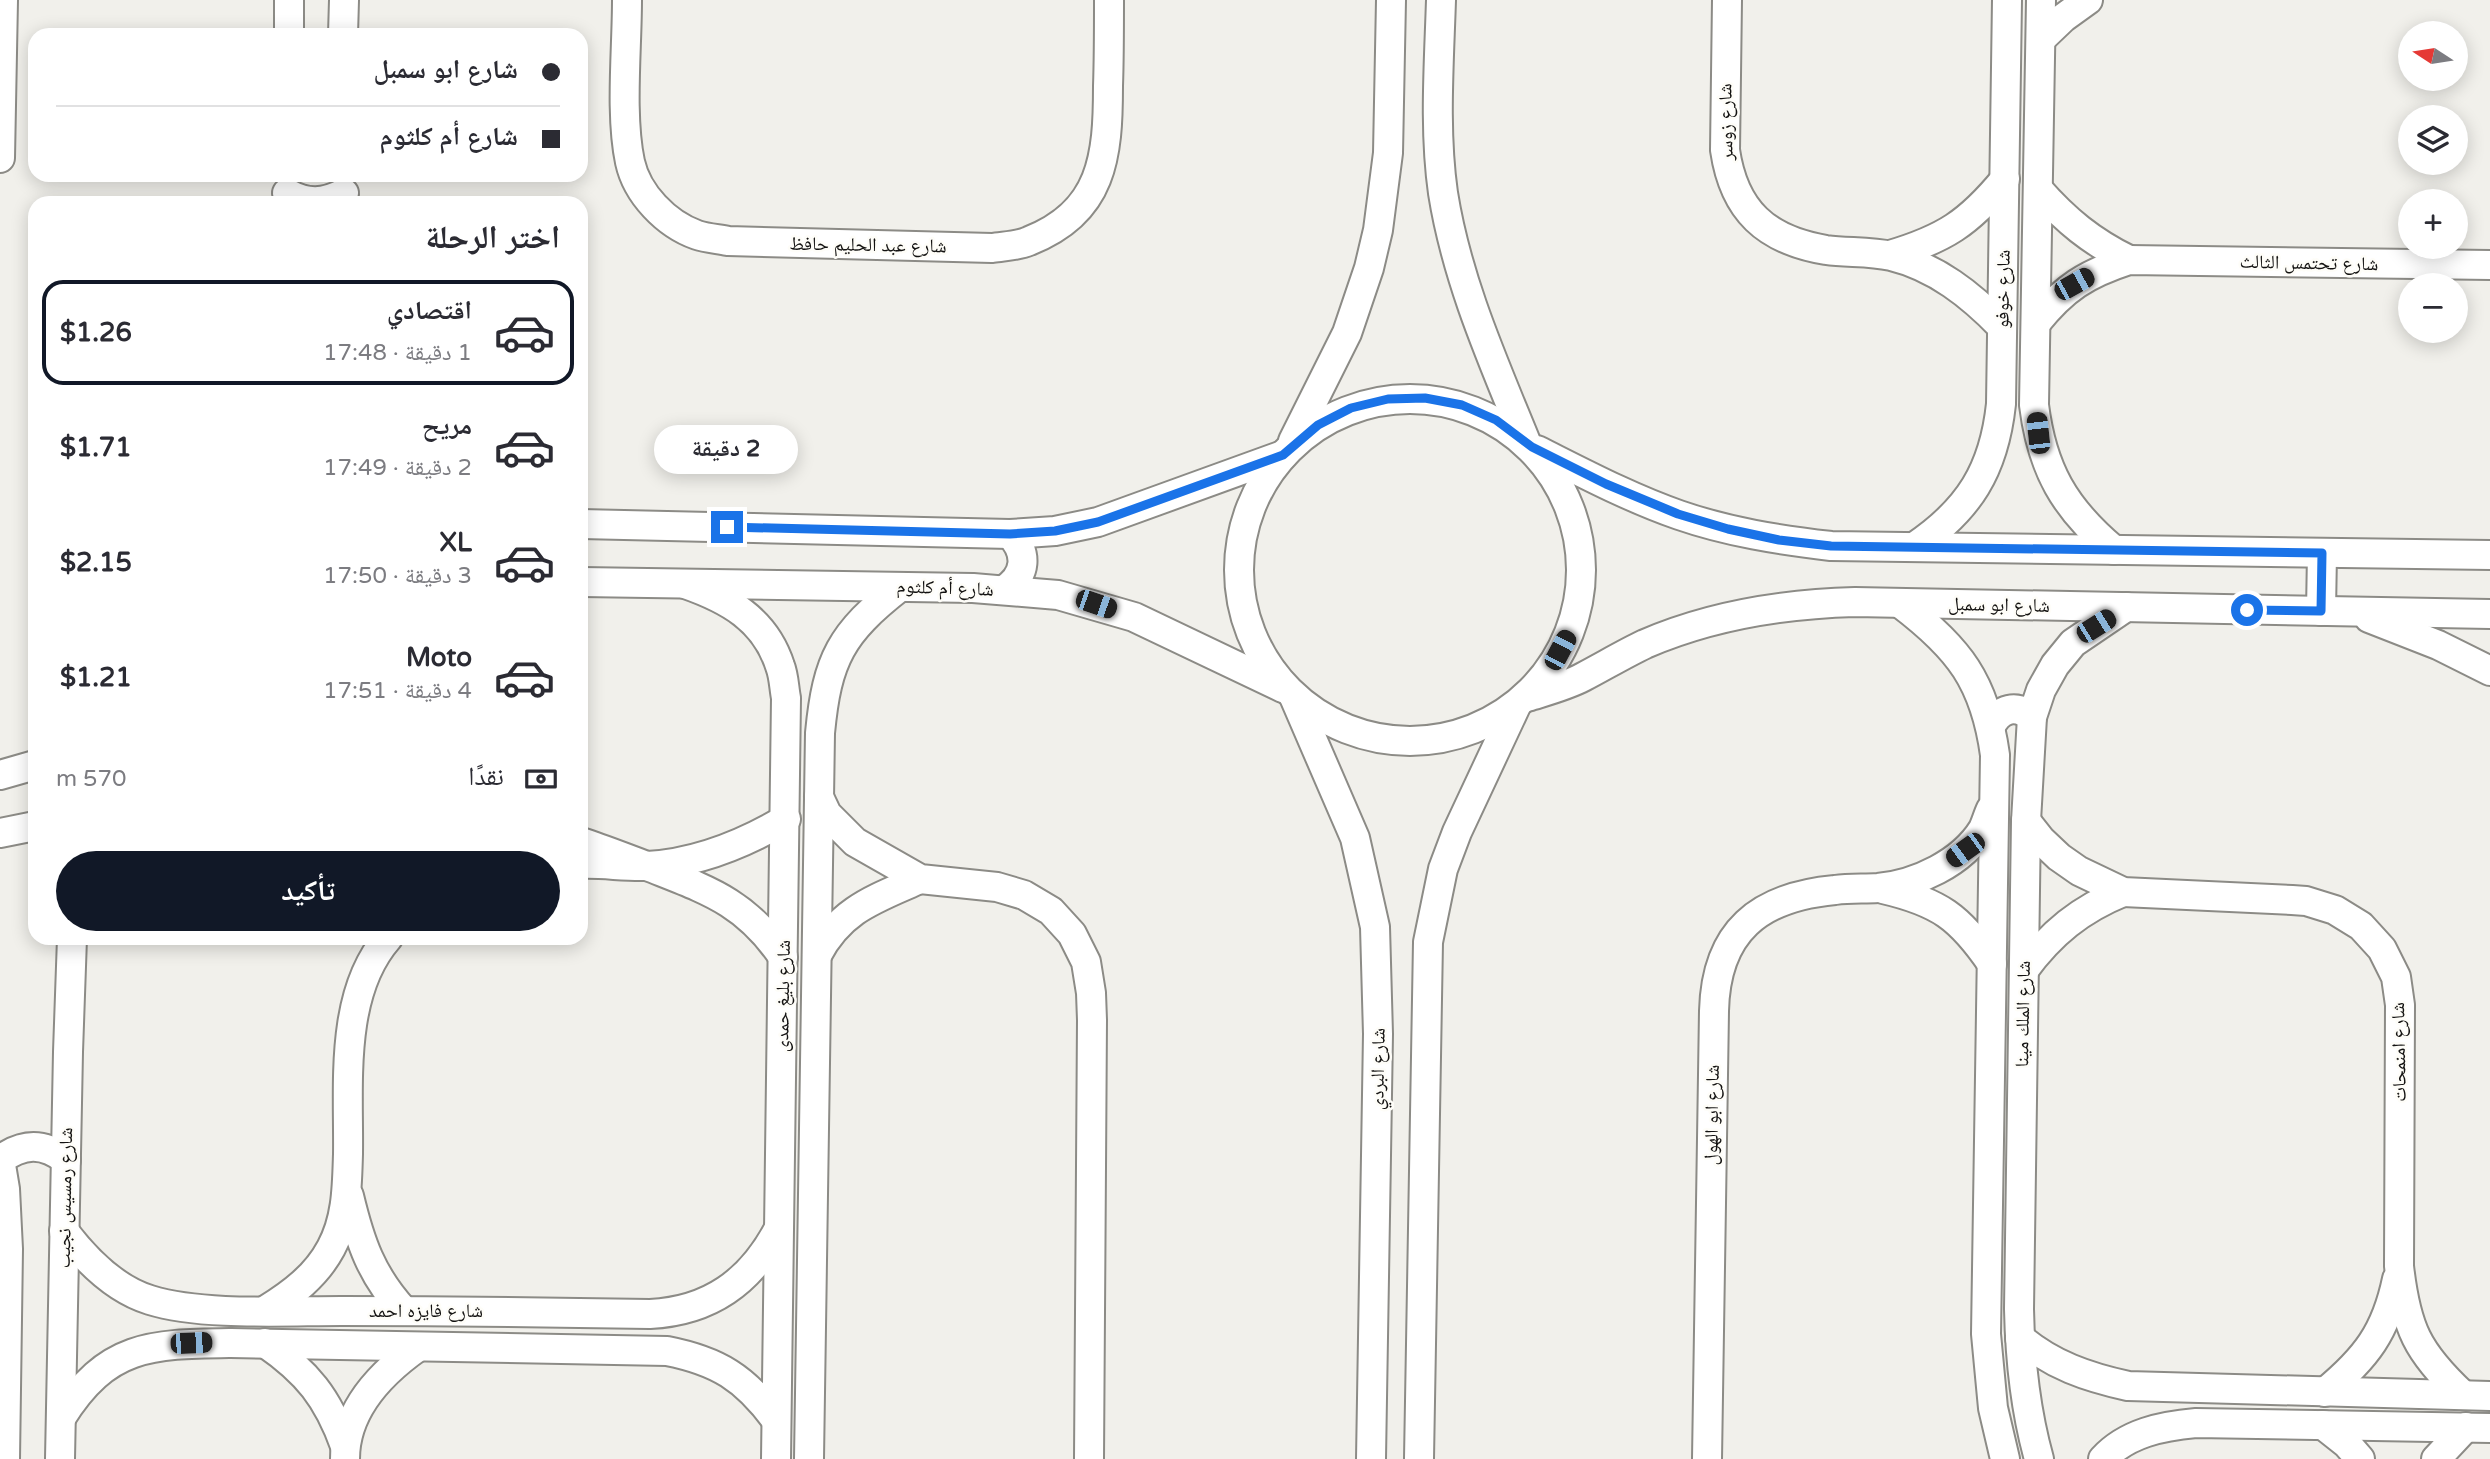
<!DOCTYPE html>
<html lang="ar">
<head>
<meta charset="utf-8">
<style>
	:root { --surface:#fff; --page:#f7f7f7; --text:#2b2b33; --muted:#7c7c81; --line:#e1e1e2; --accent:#111827 }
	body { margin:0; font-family:"Varela Round","Noto Naskh Arabic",sans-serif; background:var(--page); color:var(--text); direction:rtl; height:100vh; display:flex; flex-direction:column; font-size:26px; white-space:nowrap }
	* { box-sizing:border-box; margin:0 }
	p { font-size:23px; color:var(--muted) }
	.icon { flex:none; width:38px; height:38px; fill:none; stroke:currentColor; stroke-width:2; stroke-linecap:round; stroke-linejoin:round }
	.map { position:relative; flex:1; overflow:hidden; direction:ltr }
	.side { position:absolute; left:28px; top:196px; width:560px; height:749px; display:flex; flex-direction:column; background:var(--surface); border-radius:21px; box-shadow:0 4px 18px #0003; direction:rtl }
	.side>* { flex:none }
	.guide { position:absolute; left:28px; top:28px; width:560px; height:154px; border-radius:21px; box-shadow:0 4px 18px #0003; direction:rtl; display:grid; align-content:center; height:154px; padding:0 28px; background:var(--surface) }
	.needle { width:46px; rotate:282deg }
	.fabs { position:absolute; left:2398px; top:21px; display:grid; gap:14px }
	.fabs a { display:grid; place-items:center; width:70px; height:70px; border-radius:50%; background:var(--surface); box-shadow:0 4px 18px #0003; font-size:35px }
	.end { position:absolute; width:32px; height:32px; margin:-16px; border:9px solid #1a73e8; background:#fff; box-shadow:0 0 0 4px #fff }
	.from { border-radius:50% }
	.bubble { position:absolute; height:49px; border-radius:24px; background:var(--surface); box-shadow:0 4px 18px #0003; font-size:23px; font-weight:700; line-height:49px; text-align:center; direction:rtl }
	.car { position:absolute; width:21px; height:42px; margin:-21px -10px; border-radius:9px; box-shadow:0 0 5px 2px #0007; background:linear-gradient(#222 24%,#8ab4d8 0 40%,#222 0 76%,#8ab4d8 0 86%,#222 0) }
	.guide b { display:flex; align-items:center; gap:24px; height:66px; font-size:26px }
	.guide b+b { border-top:2px solid var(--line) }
	.guide i { width:18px; height:18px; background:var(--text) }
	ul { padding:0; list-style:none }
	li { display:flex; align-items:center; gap:21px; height:105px; margin:0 14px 10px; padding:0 14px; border:4px solid transparent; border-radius:21px }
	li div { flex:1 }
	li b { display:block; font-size:26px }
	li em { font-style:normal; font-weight:700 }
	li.active { border-color:var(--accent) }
	li>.icon { width:63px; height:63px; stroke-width:1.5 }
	h2 { padding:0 28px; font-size:32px; line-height:84px }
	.pay { display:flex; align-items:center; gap:18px; height:77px; padding:0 28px; font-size:26px }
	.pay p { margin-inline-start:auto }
	.action { display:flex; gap:14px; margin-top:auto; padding:14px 28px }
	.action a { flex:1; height:80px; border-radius:42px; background:var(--accent); color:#fff; font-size:28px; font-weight:700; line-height:80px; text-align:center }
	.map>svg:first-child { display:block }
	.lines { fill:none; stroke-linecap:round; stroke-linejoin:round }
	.minor-casing { stroke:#8c8b86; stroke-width:32 }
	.minor { stroke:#fff; stroke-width:28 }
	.route { stroke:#1a73e8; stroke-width:9 }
	.labels { text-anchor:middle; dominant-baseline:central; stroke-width:5; stroke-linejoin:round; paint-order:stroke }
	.street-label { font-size:19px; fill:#131211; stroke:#fefdf8 }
</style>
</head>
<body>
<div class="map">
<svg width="2490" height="1459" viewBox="0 0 2490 1459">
	<rect width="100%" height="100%" fill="#f1f0eb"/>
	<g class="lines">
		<!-- minor casing -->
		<g class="minor-casing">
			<g id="minor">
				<path d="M627 0C627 49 620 115 630 162 637 194 666 224 697 235 706 238 718 239 728 241L992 248C1004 246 1018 246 1029 241 1103 212 1108 156 1108 86 1109 58 1109 29 1109 0"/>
				<path d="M1441 0C1439 64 1434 130 1443 193 1457 281 1493 361 1526 442"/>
				<path d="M1727 0 1725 150C1734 211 1766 240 1826 250 1847 253 1870 251 1891 256 1936 267 1971 295 2002 327"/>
				<path d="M2041 0 2034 405C2042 469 2064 508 2114 550"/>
				<path d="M289 35V0"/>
				<path d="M343 35 344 0"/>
				<path d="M2041 39 2063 18 2088 0"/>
				<path d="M0 158 3 0"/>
				<path d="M2038 189C2065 220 2092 242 2129 260"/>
				<path d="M287 193C307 204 323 204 344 193"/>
				<path d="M1890 255C1944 239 1969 223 2005 179"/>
				<path d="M2036 323C2064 288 2086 274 2129 260L2490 265"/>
				<circle cx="1410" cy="570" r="171"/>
				<path d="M1293 441 1347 333 1369 268 1378 230 1388 153 1391 0"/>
				<path d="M1537 450C1583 473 1630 498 1679 515 1728 532 1779 540 1831 546L2490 555"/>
				<path d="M581 524 1010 534 1055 531 1098 522 1283 455"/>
				<path d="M1914 547C1969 510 1994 470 2001 404L2007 0"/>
				<path d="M581 582 973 588 1058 595 1134 617 1283 688"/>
				<path d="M685 584C728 599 765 619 780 666 784 676 784 688 786 698L776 1459"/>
				<path d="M1004 590C1027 575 1028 553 1010 534"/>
				<path d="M1901 604C1959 648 1985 682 1995 755L1986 1334 1993 1408 2005 1459"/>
				<path d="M2321 611 2322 553"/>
				<path d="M2369 618 2438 645 2490 671"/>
				<path d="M1294 697 1355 838 1375 927 1378 1034 1371 1459"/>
				<path d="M1527 697C1546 691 1566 686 1583 677 1604 666 1624 654 1645 644 1712 615 1783 604 1855 602L2490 614"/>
				<path d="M1991 726C2000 708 2016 704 2032 717"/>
				<path d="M0 775 35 765"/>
				<path d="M819 797 827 814 855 842 920 879 997 887 1024 895 1051 911 1072 934 1086 962 1091 993 1092 1020 1089 1459"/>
				<path d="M2026 821 2041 840 2059 857 2079 871 2123 892 2292 900 2306 901 2335 910 2361 926 2382 949 2396 977 2400 1005 2399 1266C2406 1328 2417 1352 2463 1395"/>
				<path d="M0 833 35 826"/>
				<path d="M581 842C603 849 625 858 647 866 707 890 745 901 783 957"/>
				<path d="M581 864C603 863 625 867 647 866 696 863 744 844 786 819"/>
				<path d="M1883 889C1939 902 1960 917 1992 964"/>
				<path d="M817 955C841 909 875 899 920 879"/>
				<path d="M2024 970C2051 933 2081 909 2123 892"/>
				<path d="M0 1159 5 1189 8 1249 5 1459"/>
				<path d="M0 1160C23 1143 43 1142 66 1160"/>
				<path d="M349 1196C360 1242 371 1275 404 1311"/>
				<path d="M64 1231C86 1260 114 1289 150 1300 202 1316 284 1311 341 1311 444 1311 547 1312 650 1314 710 1311 750 1282 778 1230"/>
				<path d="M266 1310C292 1294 316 1276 331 1248 347 1219 347 1186 348 1154 349 1085 339 994 388 938"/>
				<path d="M2020 1338C2052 1365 2087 1377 2128 1386L2490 1396"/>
				<path d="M265 1343C307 1372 328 1398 345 1446"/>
				<path d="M2325 1392C2366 1358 2386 1332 2397 1279"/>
				<path d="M61 1418C107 1344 151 1344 231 1343L667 1351C718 1361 745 1378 776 1420"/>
				<path d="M2323 1425 2347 1444 2360 1459"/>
				<path d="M60 1459 68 1052 72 938"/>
				<path d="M345 1459C345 1410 381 1373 418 1347"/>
				<path d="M809 1459 820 733C827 659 841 633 900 587"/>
				<path d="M1419 1459 1428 942 1443 869 1457 832 1516 706"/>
				<path d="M1707 1459 1714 1011C1716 931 1759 897 1835 890 1850 888 1864 889 1878 888 1917 884 1962 863 1983 829 1986 823 1988 815 1991 809"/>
				<path d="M2039 1459C2025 1409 2020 1360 2019 1309L2026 821 2032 717 2041 690 2055 665 2073 643 2126 607"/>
				<path d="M2103 1459C2127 1433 2162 1426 2196 1423L2490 1428"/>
				<path d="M2436 1459 2466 1427"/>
			</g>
		</g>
		<!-- minor -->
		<use href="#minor" class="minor"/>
	</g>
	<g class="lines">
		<!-- route -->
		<path class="route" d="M727 527 1010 534 1055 531 1098 522 1283 455 1318 425 1351 408 1388 399 1425 398 1462 405 1496 420 1532 447 1606 484 1678 514 1728 529 1779 540 1831 546 2322 553 2321 611 2247 610"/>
	</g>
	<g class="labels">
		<!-- street labels -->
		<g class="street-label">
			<text transform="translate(1726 122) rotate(-91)">شارع زوسر</text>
			<text transform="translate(868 245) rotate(1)">شارع عبد الحليم حافظ</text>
			<text transform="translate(2309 263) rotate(1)">شارع تحتمس الثالث</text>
			<text transform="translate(2003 289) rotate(-89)">شارع خوفو</text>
			<text transform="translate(945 588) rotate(2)">شارع أم كلثوم</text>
			<text transform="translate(1999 605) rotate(1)">شارع ابو سمبل</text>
			<text transform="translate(783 996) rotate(-89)">شارع بليغ حمدى</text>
			<text transform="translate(2023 1014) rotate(-89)">شارع الملك مينا</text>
			<text transform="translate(2399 1052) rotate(-91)">شارع امنمحات</text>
			<text transform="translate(1378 1069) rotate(-89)">شارع البردي</text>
			<text transform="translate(1712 1115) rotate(-89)">شارع ابو الهول</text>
			<text transform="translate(65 1198) rotate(-89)">شارع رمسيس نجيب</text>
			<text x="426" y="1311">شارع فايزه احمد</text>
		</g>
	</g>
</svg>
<div class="fabs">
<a><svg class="needle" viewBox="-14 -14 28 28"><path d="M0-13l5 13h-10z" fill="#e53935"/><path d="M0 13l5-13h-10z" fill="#7c7c81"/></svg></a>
<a><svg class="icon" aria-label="layers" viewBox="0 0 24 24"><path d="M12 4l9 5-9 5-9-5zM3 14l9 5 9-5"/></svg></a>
<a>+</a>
<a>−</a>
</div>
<i class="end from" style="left:2247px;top:610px"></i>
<i class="end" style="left:727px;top:527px"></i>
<div class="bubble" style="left:654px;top:425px;width:144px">2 دقيقة</div>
<i class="car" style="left:2074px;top:284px;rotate:61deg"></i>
<i class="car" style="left:2038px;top:433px;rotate:354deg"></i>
<i class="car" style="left:1096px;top:604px;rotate:109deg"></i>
<i class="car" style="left:2096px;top:626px;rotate:58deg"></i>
<i class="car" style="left:1560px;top:650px;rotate:28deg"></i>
<i class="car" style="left:1965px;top:850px;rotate:234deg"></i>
<i class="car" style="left:191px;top:1343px;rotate:88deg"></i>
<div class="guide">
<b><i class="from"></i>شارع ابو سمبل</b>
<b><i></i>شارع أم كلثوم</b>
</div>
<section class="side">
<h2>اختر الرحلة</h2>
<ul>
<li class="active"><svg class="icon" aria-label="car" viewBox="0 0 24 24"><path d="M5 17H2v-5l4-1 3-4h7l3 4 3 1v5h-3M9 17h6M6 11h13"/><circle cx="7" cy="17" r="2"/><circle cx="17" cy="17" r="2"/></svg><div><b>اقتصادي</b><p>1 دقيقة · 17:48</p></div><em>$1.26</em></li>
<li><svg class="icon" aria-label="car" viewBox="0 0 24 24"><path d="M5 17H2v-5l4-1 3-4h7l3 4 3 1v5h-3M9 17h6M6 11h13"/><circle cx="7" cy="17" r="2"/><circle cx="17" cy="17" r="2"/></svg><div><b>مريح</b><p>2 دقيقة · 17:49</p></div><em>$1.71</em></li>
<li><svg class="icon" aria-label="car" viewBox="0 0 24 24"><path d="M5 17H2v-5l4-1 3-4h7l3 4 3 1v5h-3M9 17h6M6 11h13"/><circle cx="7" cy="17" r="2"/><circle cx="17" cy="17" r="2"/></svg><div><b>XL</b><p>3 دقيقة · 17:50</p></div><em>$2.15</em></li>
<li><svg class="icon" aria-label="car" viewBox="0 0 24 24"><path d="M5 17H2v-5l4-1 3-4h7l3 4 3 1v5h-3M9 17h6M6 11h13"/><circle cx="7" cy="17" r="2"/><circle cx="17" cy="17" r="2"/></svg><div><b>Moto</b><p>4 دقيقة · 17:51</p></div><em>$1.21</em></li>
</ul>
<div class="pay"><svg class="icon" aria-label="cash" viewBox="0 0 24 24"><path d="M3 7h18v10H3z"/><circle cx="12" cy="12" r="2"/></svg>نقدًا<p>570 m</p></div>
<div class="action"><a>تأكيد</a></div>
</section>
</div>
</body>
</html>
